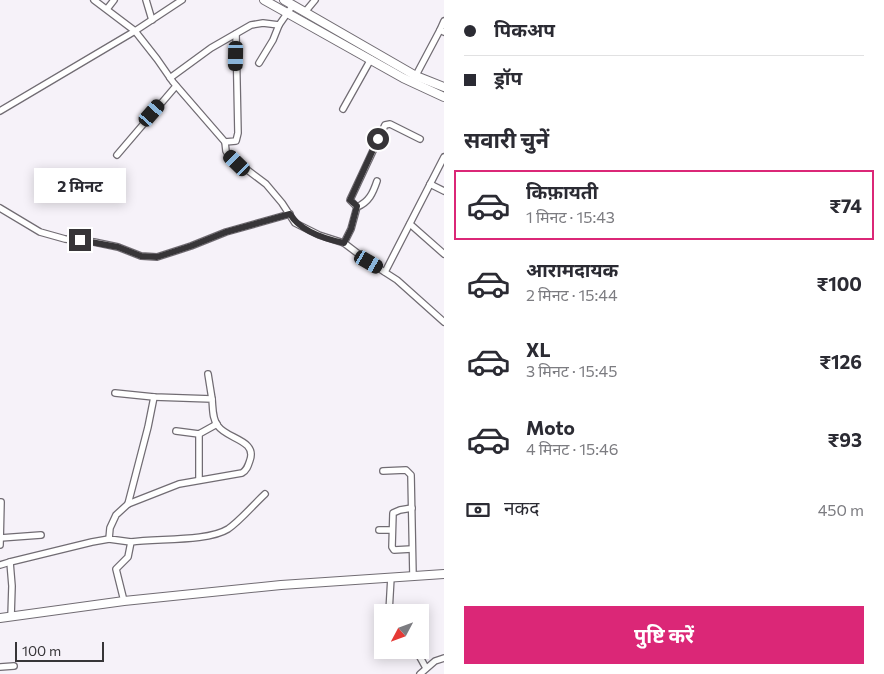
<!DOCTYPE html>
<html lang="hi">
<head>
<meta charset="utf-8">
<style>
	:root { --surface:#fff; --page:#f2f2f3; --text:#2b2b33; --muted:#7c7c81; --line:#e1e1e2; --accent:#db2777 }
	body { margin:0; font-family:Commissioner,"Noto Sans Devanagari",sans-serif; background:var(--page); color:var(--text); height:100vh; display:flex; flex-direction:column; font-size:19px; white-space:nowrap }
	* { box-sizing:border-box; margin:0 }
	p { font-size:16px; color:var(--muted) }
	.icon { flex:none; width:28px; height:28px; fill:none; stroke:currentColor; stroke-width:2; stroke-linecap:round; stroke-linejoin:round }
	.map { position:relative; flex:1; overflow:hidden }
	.drawer { display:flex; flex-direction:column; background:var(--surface); width:440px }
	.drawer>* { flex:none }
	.top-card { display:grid; align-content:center; height:110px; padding:0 20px; background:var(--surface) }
	.needle { width:32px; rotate:229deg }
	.tools { position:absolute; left:374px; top:604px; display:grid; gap:10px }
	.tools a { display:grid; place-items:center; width:55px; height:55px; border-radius:0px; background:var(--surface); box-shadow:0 2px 12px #0003; font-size:25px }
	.scale { position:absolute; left:15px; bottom:12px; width:89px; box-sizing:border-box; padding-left:5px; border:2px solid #373538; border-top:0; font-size:14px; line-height:18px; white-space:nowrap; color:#373538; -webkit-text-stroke:4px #f6f2f9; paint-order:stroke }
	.end { position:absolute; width:22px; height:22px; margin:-11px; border:6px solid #373538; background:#fff; box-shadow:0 0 0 2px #fff }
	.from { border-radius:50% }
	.bubble { position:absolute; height:35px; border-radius:0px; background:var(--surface); box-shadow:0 2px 12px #0003; font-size:16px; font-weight:700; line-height:35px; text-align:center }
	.car { position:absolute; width:15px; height:30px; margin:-15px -8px; border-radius:6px; box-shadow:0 0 4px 1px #0007; background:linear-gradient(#222 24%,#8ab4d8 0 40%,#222 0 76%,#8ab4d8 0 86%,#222 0) }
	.top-card b { display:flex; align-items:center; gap:18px; height:48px; font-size:19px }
	.top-card b+b { border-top:1px solid var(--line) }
	.top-card i { width:12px; height:12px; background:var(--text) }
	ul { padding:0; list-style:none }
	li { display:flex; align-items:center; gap:15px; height:70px; margin:0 10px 8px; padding:0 10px; border:2px solid transparent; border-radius:0px }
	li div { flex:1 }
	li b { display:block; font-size:19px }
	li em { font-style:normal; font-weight:700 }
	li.selected { border-color:var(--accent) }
	li>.icon { width:45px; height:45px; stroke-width:1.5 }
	h2 { padding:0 20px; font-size:22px; line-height:60px }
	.pay { display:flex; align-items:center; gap:12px; height:55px; padding:0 20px; font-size:19px }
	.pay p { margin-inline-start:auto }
	.primary-button { display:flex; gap:10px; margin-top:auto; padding:10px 20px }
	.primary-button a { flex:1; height:58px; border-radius:0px; background:var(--accent); color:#fff; font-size:20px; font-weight:700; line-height:58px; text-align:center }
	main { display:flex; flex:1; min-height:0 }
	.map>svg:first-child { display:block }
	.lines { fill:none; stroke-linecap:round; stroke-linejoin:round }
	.street-casing { stroke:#716c73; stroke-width:8 }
	.secondary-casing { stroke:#716c73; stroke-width:10 }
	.street { stroke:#fff; stroke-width:5.5 }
	.secondary { stroke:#fff; stroke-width:8 }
	.route { stroke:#373538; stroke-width:6 }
</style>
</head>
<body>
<main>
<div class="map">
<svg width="444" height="674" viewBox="0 0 444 674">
	<rect width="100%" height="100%" fill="#f6f2f9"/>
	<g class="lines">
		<!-- street casing -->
		<g class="street-casing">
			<g id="street">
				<path d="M146 0 152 20"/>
				<path d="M182 0 135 31 157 59 173 82 225 142 226 151 229 156 266 184 282 203 295 223 319 235 344 243 351 229 357 207C369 202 373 193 377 181"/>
				<path d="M107 9 114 0"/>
				<path d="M305 12 315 0"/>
				<path d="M440 30 444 21"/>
				<path d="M259 63 273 40 279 25"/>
				<path d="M170 78 211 48 251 25 263 23 279 25 293 5"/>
				<path d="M414 79 440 30 444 32"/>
				<path d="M343 109 371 59"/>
				<path d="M0 111 135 31 94 0"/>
				<path d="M225 142 236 141 238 133 236 34"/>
				<path d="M117 155 176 86"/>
				<path d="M430 184 444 191"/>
				<path d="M357 207 350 200 385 125 390 124 420 139"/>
				<path d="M0 208 40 232 65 239 94 242 118 247 141 256 157 257 191 246 226 232 290 214"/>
				<path d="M410 224 444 254"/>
				<path d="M344 243 369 262 397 280 444 322"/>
				<path d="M385 272 444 157"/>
				<path d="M208 374 212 399"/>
				<path d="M115 393 154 397 212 399C213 408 212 419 218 426 227 439 257 440 250 460 248 466 247 470 242 473L179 484 128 504 116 515 110 528 109 539 131 542"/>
				<path d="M176 431 199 434 217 424"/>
				<path d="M383 471 406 470 411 475 413 576"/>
				<path d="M199 480V434"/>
				<path d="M128 504 148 427 154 397"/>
				<path d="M412 508 400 510 393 513 392 547 394 550 412 549"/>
				<path d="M379 530H392"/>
				<path d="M0 538 41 535"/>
				<path d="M0 545 1 502"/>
				<path d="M0 565 10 562"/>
				<path d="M124 601 116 569 128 557 131 542C157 538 207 542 228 529 241 520 253 505 265 494"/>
				<path d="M389 612 391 577"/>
				<path d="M11 617 12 586 10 562 92 542 109 539"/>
				<path d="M416 650 426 668"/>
				<path d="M0 667 14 666"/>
				<path d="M420 674 435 661 444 658"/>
			</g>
		</g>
		<!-- secondary casing -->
		<g class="secondary-casing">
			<g id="secondary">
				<path d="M264 0 403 78 444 97"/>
				<path d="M284 0 416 76 444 87"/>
				<path d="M0 618 124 601 281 585 444 574"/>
			</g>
		</g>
		<!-- street -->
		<use href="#street" class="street"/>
		<!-- secondary -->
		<use href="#secondary" class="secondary"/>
	</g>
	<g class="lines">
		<!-- route -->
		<path class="route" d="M80 240 118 247 141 256 157 257 191 246 226 232 290 214C300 231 325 239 344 243L351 229 357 206 350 200 378 139"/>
	</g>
</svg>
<div class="tools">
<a><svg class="needle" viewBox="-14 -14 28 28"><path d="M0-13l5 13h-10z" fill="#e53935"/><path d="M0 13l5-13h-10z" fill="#7c7c81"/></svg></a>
</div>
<div class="scale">100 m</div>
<i class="end from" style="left:378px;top:139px"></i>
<i class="end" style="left:80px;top:240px"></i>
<div class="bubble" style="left:34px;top:168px;width:92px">2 मिनट</div>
<i class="car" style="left:236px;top:56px;rotate:181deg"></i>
<i class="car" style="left:152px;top:113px;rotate:41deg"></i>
<i class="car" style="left:237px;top:163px;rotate:314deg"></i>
<i class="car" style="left:369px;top:262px;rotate:120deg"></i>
</div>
<section class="drawer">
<div class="top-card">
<b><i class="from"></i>पिकअप</b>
<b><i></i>ड्रॉप</b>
</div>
<h2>सवारी चुनें</h2>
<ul>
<li class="selected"><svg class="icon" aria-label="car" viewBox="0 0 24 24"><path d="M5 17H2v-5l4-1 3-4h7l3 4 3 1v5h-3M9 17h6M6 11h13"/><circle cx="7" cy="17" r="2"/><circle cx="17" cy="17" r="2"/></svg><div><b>किफ़ायती</b><p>1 मिनट · 15:43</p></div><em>₹74</em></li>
<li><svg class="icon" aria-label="car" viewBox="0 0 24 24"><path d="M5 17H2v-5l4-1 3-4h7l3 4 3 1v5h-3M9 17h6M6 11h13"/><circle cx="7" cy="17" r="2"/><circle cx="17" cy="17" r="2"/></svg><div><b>आरामदायक</b><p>2 मिनट · 15:44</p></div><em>₹100</em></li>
<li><svg class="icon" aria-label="car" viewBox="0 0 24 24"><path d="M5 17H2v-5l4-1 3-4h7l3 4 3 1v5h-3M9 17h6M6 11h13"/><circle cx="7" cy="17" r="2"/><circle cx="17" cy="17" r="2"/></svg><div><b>XL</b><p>3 मिनट · 15:45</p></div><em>₹126</em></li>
<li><svg class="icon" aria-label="car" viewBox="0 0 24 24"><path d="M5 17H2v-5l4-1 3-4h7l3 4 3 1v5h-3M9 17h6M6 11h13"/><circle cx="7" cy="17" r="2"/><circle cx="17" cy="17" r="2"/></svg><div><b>Moto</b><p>4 मिनट · 15:46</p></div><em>₹93</em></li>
</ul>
<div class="pay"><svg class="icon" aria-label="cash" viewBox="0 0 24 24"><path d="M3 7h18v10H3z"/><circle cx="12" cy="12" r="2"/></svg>नकद<p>450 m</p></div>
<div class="primary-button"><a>पुष्टि करें</a></div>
</section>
</main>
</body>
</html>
